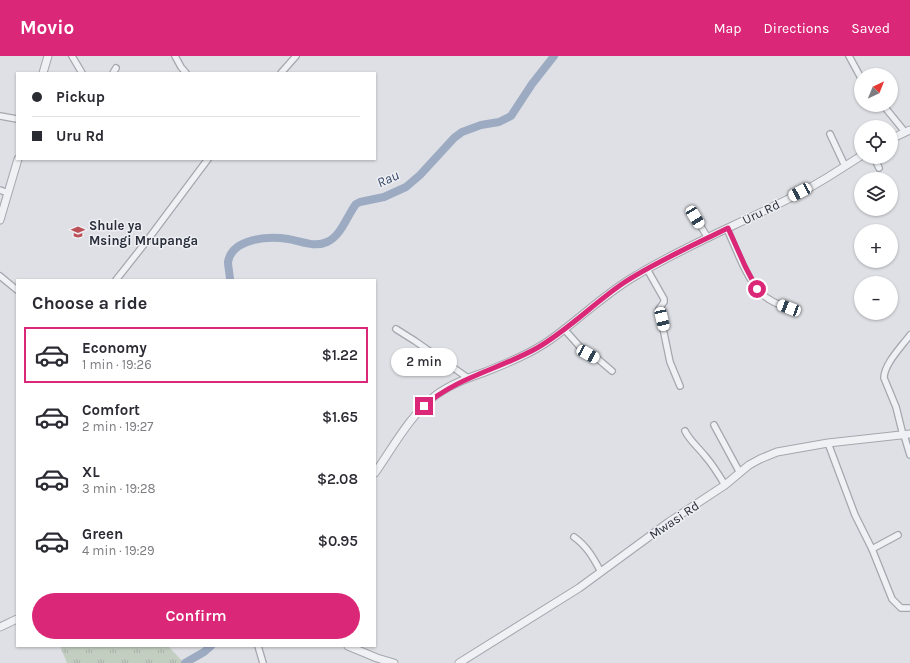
<!DOCTYPE html>
<html lang="en">
<head>
<meta charset="utf-8">
<style>
	:root { --surface:#fff; --page:#f2f2f3; --text:#2b2b33; --muted:#7c7c81; --line:#e1e1e2; --accent:#db2777 }
	body { margin:0; font-family:Karla,sans-serif; background:var(--page); color:var(--text); height:100vh; display:flex; flex-direction:column; font-size:15px; white-space:nowrap }
	* { box-sizing:border-box; margin:0 }
	p { font-size:13px; color:var(--muted) }
	.icon { flex:none; width:22px; height:22px; fill:none; stroke:currentColor; stroke-width:2; stroke-linecap:round; stroke-linejoin:round }
	.map { position:relative; flex:1; overflow:hidden }
	.drawer { position:absolute; left:16px; top:223px; width:360px; height:368px; display:flex; flex-direction:column; background:var(--surface); border-radius:0px; box-shadow:0 1px 3px #0004 }
	.drawer>* { flex:none }
	.hud { position:absolute; left:16px; top:16px; width:360px; height:88px; border-radius:0px; box-shadow:0 1px 3px #0004; display:grid; align-content:center; height:88px; padding:0 16px; background:var(--surface) }
	.needle { width:26px; rotate:43deg }
	.tools { position:absolute; left:854px; top:12px; display:grid; gap:8px }
	.tools a { display:grid; place-items:center; width:44px; height:44px; border-radius:50%; background:var(--surface); box-shadow:0 1px 3px #0004; font-size:20px }
	.end { position:absolute; width:18px; height:18px; margin:-9px; border:5px solid #db2777; background:#fff; box-shadow:0 0 0 2px #fff }
	.from { border-radius:50% }
	.bubble { position:absolute; height:28px; border-radius:14px; background:var(--surface); box-shadow:0 1px 3px #0004; font-size:13px; font-weight:600; line-height:28px; text-align:center }
	.car { position:absolute; width:12px; height:24px; margin:-12px -6px; border-radius:5px; box-shadow:0 0 3px 1px #0007; background:linear-gradient(#fff 24%,#345 0 40%,#fff 0 76%,#345 0 86%,#fff 0) }
	.hud b { display:flex; align-items:center; gap:14px; height:38px; font-size:15px }
	.hud b+b { border-top:1px solid var(--line) }
	.hud i { width:10px; height:10px; background:var(--text) }
	ul { padding:0; list-style:none }
	li { display:flex; align-items:center; gap:12px; height:56px; margin:0 8px 6px; padding:0 8px; border:2px solid transparent; border-radius:0px }
	li div { flex:1 }
	li b { display:block; font-size:15px }
	li em { font-style:normal; font-weight:600 }
	li.selected { border-color:var(--accent) }
	li>.icon { width:36px; height:36px; stroke-width:1.5 }
	h2 { padding:0 16px; font-size:18px; line-height:48px }
	.button { display:flex; gap:8px; margin-top:auto; padding:8px 16px }
	.button a { flex:1; height:46px; border-radius:24px; background:var(--accent); color:#fff; font-size:16px; font-weight:600; line-height:46px; text-align:center }
	header { display:flex; align-items:center; gap:24px; box-sizing:border-box; height:56px; padding:0 20px; background:var(--accent); color:#fff }
	header strong { font-size:19px }
	nav { display:flex; gap:22px; margin-inline-start:auto; font-size:14px }
	.map>svg:first-child { display:block }
	.park { fill:url(#park-tufts) }
	.lines { fill:none; stroke-linecap:round; stroke-linejoin:round }
	.river { stroke:#9dabc2; stroke-width:8 }
	.minor-casing { stroke:#a4a7ae; stroke-width:8 }
	.tertiary-casing { stroke:#a4a7ae; stroke-width:9 }
	.minor { stroke:#f0f1f4; stroke-width:5.5 }
	.tertiary { stroke:#f0f1f4; stroke-width:7 }
	.route { stroke:#db2777; stroke-width:5 }
	.labels { text-anchor:middle; dominant-baseline:central; stroke-width:3; stroke-linejoin:round; paint-order:stroke }
	.street-label { font-size:13px; fill:#292e3a; stroke:#edeff3 }
	.poi-label { font-size:13px; font-weight:bold; fill:#292e3a; stroke:#edeff3; text-anchor:start }
	.water-label { font-size:14px; font-style:italic; fill:#384a69; stroke:#edeff3 }
</style>
</head>
<body>
<header>
<strong>Movio</strong>
<nav><a>Map</a><a>Directions</a><a>Saved</a></nav>
</header>
<div class="map">
<svg width="910" height="607" viewBox="0 0 910 607">
	<defs>
		<pattern id="park-tufts" width="24" height="20" patternUnits="userSpaceOnUse"><rect width="24" height="20" fill="#c2cec0"/><path d="M3 7l-1-3M5 7V3M7 7l1-3M15 17l-1-3M17 17v-4M19 17l1-3" fill="none" stroke="#a7b1a6"/></pattern>
	</defs>
	<rect width="100%" height="100%" fill="#dee0e5"/>
	<!-- park -->
	<path class="park" d="M60 590H168L184 607H67Z"/>
	<g class="lines">
		<!-- river -->
		<g class="river">
			<path d="M230 224C230 219 228 211 228 206 232 182 269 180 288 183 301 185 314 192 327 186 341 180 347 160 356 148L360 146 384 141 406 131 420 119 454 82 462 76 481 69 499 66 511 60 532 28 554 0"/>
			<path d="M185 607 204 596 211 590"/>
		</g>
		<!-- minor casing -->
		<g class="minor-casing">
			<g id="minor">
				<path d="M72 0 82 17"/>
				<path d="M175 0 181 11 186 17"/>
				<path d="M849 0 861 22"/>
				<path d="M113 17 116 12"/>
				<path d="M281 17 296 0"/>
				<path d="M883 49 905 76"/>
				<path d="M0 60 17 63"/>
				<path d="M830 78 845 110"/>
				<path d="M874 101 879 112"/>
				<path d="M0 134 8 137"/>
				<path d="M695 161 708 182"/>
				<path d="M727 173C736 192 746 222 761 237 769 245 779 249 789 252"/>
				<path d="M647 213 664 243V246L659 253 670 306 680 330"/>
				<path d="M0 220 17 234"/>
				<path d="M116 224 146 186 208 103"/>
				<path d="M396 273 415 285 468 322"/>
				<path d="M564 273 581 292 598 303 612 315"/>
				<path d="M714 369 740 417"/>
				<path d="M685 375C690 385 698 391 705 400 713 409 719 419 725 429"/>
				<path d="M903 379 896 351 884 322C884 308 902 290 910 279"/>
				<path d="M904 379 910 399"/>
				<path d="M828 387 855 459 872 493 892 543 901 552H910"/>
				<path d="M574 481C587 490 594 503 601 516"/>
				<path d="M872 493 898 479"/>
				<path d="M258 590 263 607"/>
			</g>
		</g>
		<!-- tertiary casing -->
		<g class="tertiary-casing">
			<g id="tertiary">
				<path d="M43 17 48 0"/>
				<path d="M891 83 910 74"/>
				<path d="M0 164 18 103"/>
				<path d="M375 417C393 391 411 358 436 339 451 328 468 322 485 316 507 307 530 298 550 284 580 263 605 237 637 219 680 193 727 173 772 151 791 142 810 132 828 121 839 114 850 107 861 100"/>
				<path d="M0 571 17 563"/>
				<path d="M348 590 377 602 394 607"/>
				<path d="M459 607 579 532 669 466 725 429 749 409 760 403 777 396 828 387 910 378"/>
			</g>
		</g>
		<!-- minor -->
		<use href="#minor" class="minor"/>
		<!-- tertiary -->
		<use href="#tertiary" class="tertiary"/>
	</g>
	<g class="lines">
		<!-- route -->
		<path class="route" d="M424 350C457 321 500 313 537 292 568 274 593 248 622 228 653 207 694 189 728 172L745 210 757 233"/>
	</g>
	<!-- icons -->
	<defs>
		<g id="school-bare" transform="scale(1.08)"><path d="M0-5L7-2L0 1L-7-2ZM-4 1L0 2.5L4 1V4Q0 6-4 4Z" fill="#bd5057" stroke="#edeff3" stroke-width="2.5" paint-order="stroke"/></g>
	</defs>
	<g fill-rule="evenodd">
		<use href="#school-bare" x="78" y="176"/>
	</g>
	<g class="labels">
		<!-- street labels -->
		<g class="street-label">
			<text transform="translate(761 156) rotate(-26)">Uru Rd</text>
			<text transform="translate(674 464) rotate(-34)">Mwasi Rd</text>
		</g>
		<!-- poi labels -->
		<g class="poi-label">
			<text x="89" y="169">Shule ya<tspan x="89" dy="15">Msingi Mrupanga</tspan></text>
		</g>
		<!-- water labels -->
		<g class="water-label">
			<text transform="translate(388 123) rotate(-25)">Rau</text>
		</g>
	</g>
</svg>
<div class="tools">
<a><svg class="needle" viewBox="-14 -14 28 28"><path d="M0-13l5 13h-10z" fill="#e53935"/><path d="M0 13l5-13h-10z" fill="#7c7c81"/></svg></a>
<a><svg class="icon" aria-label="locate" viewBox="0 0 24 24"><circle cx="12" cy="12" r="6"/><path d="M12 2v4M12 18v4M2 12h4M18 12h4"/></svg></a>
<a><svg class="icon" aria-label="layers" viewBox="0 0 24 24"><path d="M12 4l9 5-9 5-9-5zM3 14l9 5 9-5"/></svg></a>
<a>+</a>
<a>−</a>
</div>
<i class="end from" style="left:757px;top:233px"></i>
<i class="end" style="left:424px;top:350px"></i>
<div class="bubble" style="left:391px;top:292px;width:66px">2 min</div>
<i class="car" style="left:800px;top:136px;rotate:242deg"></i>
<i class="car" style="left:695px;top:161px;rotate:149deg"></i>
<i class="car" style="left:789px;top:252px;rotate:291deg"></i>
<i class="car" style="left:662px;top:263px;rotate:167deg"></i>
<i class="car" style="left:588px;top:298px;rotate:119deg"></i>
<div class="hud">
<b><i class="from"></i>Pickup</b>
<b><i></i>Uru Rd</b>
</div>
<section class="drawer">
<h2>Choose a ride</h2>
<ul>
<li class="selected"><svg class="icon" aria-label="car" viewBox="0 0 24 24"><path d="M5 17H2v-5l4-1 3-4h7l3 4 3 1v5h-3M9 17h6M6 11h13"/><circle cx="7" cy="17" r="2"/><circle cx="17" cy="17" r="2"/></svg><div><b>Economy</b><p>1 min · 19:26</p></div><em>$1.22</em></li>
<li><svg class="icon" aria-label="car" viewBox="0 0 24 24"><path d="M5 17H2v-5l4-1 3-4h7l3 4 3 1v5h-3M9 17h6M6 11h13"/><circle cx="7" cy="17" r="2"/><circle cx="17" cy="17" r="2"/></svg><div><b>Comfort</b><p>2 min · 19:27</p></div><em>$1.65</em></li>
<li><svg class="icon" aria-label="car" viewBox="0 0 24 24"><path d="M5 17H2v-5l4-1 3-4h7l3 4 3 1v5h-3M9 17h6M6 11h13"/><circle cx="7" cy="17" r="2"/><circle cx="17" cy="17" r="2"/></svg><div><b>XL</b><p>3 min · 19:28</p></div><em>$2.08</em></li>
<li><svg class="icon" aria-label="car" viewBox="0 0 24 24"><path d="M5 17H2v-5l4-1 3-4h7l3 4 3 1v5h-3M9 17h6M6 11h13"/><circle cx="7" cy="17" r="2"/><circle cx="17" cy="17" r="2"/></svg><div><b>Green</b><p>4 min · 19:29</p></div><em>$0.95</em></li>
</ul>
<div class="button"><a>Confirm</a></div>
</section>
</div>
</body>
</html>
